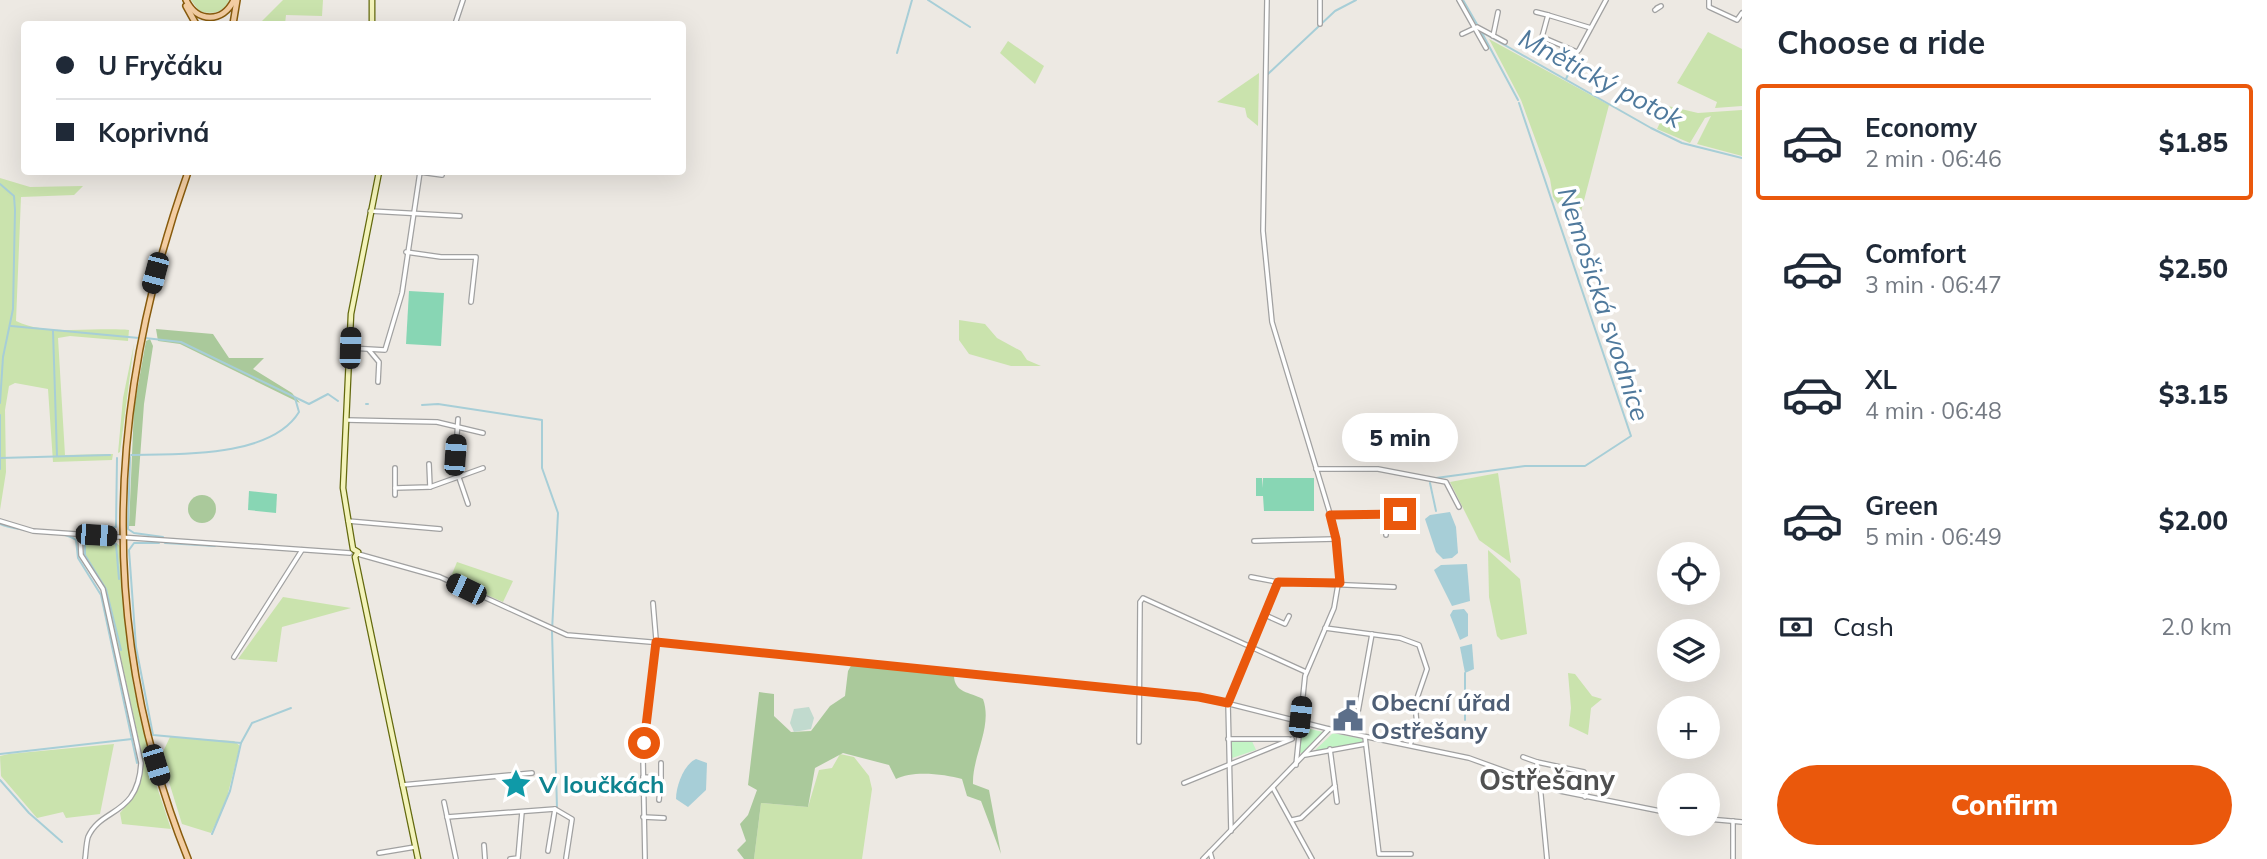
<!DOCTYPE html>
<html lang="en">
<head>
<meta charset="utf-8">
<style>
	:root { --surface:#fff; --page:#f2f2f3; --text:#1f2937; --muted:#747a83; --line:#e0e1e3; --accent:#ea580c }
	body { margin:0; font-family:Mulish,sans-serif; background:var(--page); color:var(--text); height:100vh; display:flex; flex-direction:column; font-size:26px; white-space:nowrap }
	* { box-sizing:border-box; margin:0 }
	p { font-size:23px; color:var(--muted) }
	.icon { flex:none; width:38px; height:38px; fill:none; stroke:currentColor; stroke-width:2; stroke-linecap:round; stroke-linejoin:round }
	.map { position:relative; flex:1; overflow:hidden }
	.drawer { display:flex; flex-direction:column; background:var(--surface); width:525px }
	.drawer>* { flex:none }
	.hud { position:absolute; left:21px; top:21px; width:665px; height:154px; border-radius:7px; box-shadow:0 7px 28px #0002; display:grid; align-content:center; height:154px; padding:0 35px; background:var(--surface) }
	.controls { position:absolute; left:1657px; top:542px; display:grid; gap:14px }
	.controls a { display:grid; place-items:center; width:63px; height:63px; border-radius:50%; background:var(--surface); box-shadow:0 7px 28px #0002; font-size:35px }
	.end { position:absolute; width:32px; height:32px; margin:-16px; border:9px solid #ea580c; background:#fff; box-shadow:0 0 0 4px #fff }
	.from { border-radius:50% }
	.bubble { position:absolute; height:49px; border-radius:24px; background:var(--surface); box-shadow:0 7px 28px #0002; font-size:23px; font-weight:800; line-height:49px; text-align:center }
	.car { position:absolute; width:21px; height:42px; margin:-21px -10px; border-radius:9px; box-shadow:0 0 5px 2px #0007; background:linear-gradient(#222 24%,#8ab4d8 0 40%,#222 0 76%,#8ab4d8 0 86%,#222 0) }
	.hud b { display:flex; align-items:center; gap:24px; height:66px; font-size:26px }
	.hud b+b { border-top:2px solid var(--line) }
	.hud i { width:18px; height:18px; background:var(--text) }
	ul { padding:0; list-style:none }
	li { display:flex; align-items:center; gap:21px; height:116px; margin:0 14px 10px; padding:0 21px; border:4px solid transparent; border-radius:7px }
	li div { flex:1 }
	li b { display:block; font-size:26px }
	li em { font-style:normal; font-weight:800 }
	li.on { border-color:var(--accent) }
	li>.icon { width:63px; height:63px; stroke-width:1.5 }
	h2 { padding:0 35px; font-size:32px; line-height:84px }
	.pay { display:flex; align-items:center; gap:18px; height:77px; padding:0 35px; font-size:26px }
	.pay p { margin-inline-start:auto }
	.button { display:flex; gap:14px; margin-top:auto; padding:14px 35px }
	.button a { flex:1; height:80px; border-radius:42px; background:var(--accent); color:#fff; font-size:28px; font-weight:800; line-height:80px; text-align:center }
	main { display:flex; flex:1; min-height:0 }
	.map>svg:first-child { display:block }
	.grass { fill:#cae3ad }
	.forest { fill:#aac99b }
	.wetland { fill:#c1dace }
	.park { fill:#c3f4c5 }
	.pitch { fill:#88d6b4 }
	.water { fill:#a7ced7 }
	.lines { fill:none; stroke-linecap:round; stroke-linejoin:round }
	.stream { stroke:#a7ced7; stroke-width:2 }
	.minor-casing { stroke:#a1a1a1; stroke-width:6 }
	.tertiary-casing { stroke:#a1a1a1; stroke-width:6 }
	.secondary-casing { stroke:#63690e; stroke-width:7 }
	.primary-casing { stroke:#885b0d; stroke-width:8 }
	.minor { stroke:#fff; stroke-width:3.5 }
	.tertiary { stroke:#fff; stroke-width:3.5 }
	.secondary { stroke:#f3f3bb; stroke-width:4.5 }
	.primary { stroke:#f3cda2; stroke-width:5 }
	.route { stroke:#ea580c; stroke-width:9 }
	.labels { text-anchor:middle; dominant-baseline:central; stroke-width:7; stroke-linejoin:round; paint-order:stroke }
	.service-label { font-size:24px; font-weight:bold; fill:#4e5e75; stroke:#fff; text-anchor:start }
	.culture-label { font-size:24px; font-weight:bold; fill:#0d838f; stroke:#fff; text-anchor:start }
	.water-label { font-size:26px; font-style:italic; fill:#4f799c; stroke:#fff }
	.quarter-label { font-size:28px; font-weight:bold; fill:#505050; stroke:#fff }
</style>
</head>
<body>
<main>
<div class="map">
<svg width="1742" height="859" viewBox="0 0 1742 859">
	<rect width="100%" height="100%" fill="#ede9e3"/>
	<!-- grass -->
	<g class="grass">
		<path d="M191 0H229C224 13 212 15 199 11Z"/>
		<path d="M283 0H323L322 16 286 15 285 24H259Z"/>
		<path d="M1708 32 1742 49V106L1715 108 1717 102 1677 83Z"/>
		<path d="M1489 39 1609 105 1577 227 1563 220 1562 210 1553 197 1550 179 1521 100Z"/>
		<path d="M1008 41 1044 66 1035 84 1000 53Z"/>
		<path d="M1259 73 1258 126 1247 117 1245 108 1217 102Z"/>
		<path d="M1668 106 1698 113 1742 110V156L1697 144 1711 116 1705 118 1690 143 1657 129Z"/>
		<path d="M0 178 30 187 83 186 74 195 21 197 16 321C45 336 96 327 129 330L128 341 70 336 58 338 65 455 113 454 112 460 53 462 48 389 15 383 9 386 5 410 6 472 0 510Z"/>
		<path d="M959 320 985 324 997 338 1021 351 1027 360 1041 366H1011L969 354 959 340Z"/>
		<path d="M134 344 120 452 118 453 123 398Z"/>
		<path d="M1498 473 1511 563 1479 540 1450 482Z"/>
		<path d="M89 538 113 540 120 546 133 684 153 769 152 772 171 829 122 824 120 813C136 795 143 779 142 755L107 594 85 558 84 541Z"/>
		<path d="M1488 550 1520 579 1527 634 1501 640 1497 636 1489 597Z"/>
		<path d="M457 562 513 581 503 602 450 579Z"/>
		<path d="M283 597 351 608 282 627 277 662 238 659Z"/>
		<path d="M1568 673 1575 674 1592 696 1602 699 1591 708 1588 735 1569 726 1571 708Z"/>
		<path d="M170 737 234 741 240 746 225 805 211 833 182 824 161 756Z"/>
		<path d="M114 744 100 814 66 818 63 812 37 818 1 776 0 756 9 754Z"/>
		<path d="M840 754 854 757 869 776 872 789 862 859H754L761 803 808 807 819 770 832 768Z"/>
	</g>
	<!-- forest -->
	<g class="forest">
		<path d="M156 329 213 334 229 358H264L253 369 292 393 300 403 180 344 158 341Z"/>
		<path d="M150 339 153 346 144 404 135 526H129L134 408 146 341Z"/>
		<circle cx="202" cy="509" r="14"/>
		<path d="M852 664 954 675C954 693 970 692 983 699 993 727 972 756 973 784L989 790 1001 854 981 801 967 796 962 779C945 774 912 770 896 779L889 765 843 753 815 768 808 807 761 803 754 859H744L737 850 746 841 740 824 748 815 757 790 748 785 759 692 774 694V716L791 732 811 731 830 706 845 696 848 671Z"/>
	</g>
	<!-- wetland -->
	<path class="wetland" d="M809 707 814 718 811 729 794 732 790 723 794 709Z"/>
	<!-- park -->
	<g class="park">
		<path d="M1302 727 1323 732 1302 754 1299 751Z"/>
		<path d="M1333 733 1362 739 1363 743 1313 752Z"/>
		<path d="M1252 741 1256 750 1232 758 1231 741Z"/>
	</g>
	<!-- pitch -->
	<g class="pitch">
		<path d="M409 291 444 293 441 346 406 344Z"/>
		<path d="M1256 478H1262L1263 488V478H1314V511H1264L1263 496H1256Z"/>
		<path d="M249 491 277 494 276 513 248 510Z"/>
	</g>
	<!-- water -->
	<g class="water">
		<path d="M1450 512 1456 527 1458 553 1452 558 1443 559 1436 552 1425 519 1430 515Z"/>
		<path d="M1467 564 1470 601 1452 606 1434 570 1441 565Z"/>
		<path d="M1453 610 1464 609 1468 614V636L1460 640 1450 615Z"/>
		<path d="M1472 644 1474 669 1465 673 1460 647Z"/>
		<path d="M696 759 707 763 706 790 688 807 676 799C676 786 684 764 696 759Z"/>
	</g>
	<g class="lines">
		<!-- stream -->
		<g class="stream">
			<path d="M928 0 970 27"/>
			<path d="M1463 0 1478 26"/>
			<path d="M1480 31 1651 128 1682 143 1742 158"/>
			<path d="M1482 33 1518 100"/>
			<path d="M897 53 912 0"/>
			<path d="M1268 74 1335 11 1356 0"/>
			<path d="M1566 79 1577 55"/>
			<path d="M0 184 14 196 15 210 13 309 3 357 0 403"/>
			<path d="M11 326 139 338"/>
			<path d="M53 331 57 456"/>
			<path d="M145 338 181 342 309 404 328 394 338 401"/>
			<path d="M366 404H368"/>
			<path d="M422 405 438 404 542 420V468L558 513 552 631 557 808"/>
			<path d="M0 415V469"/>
			<path d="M131 455C179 454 271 458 299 412L295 398"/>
			<path d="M130 457 128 529 134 533 163 537"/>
			<path d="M0 458 110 455"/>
			<path d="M1436 478 1525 466H1585L1631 436 1519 103"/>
			<path d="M1430 483 1436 511"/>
			<path d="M0 524C22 534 61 529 76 540L78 558 101 595 137 763"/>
			<path d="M85 531 116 527 117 458"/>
			<path d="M159 543H134L129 550 136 647 153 735 241 743 230 791 212 834"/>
			<path d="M165 543 215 546"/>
			<path d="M119 579 116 544 95 539 85 541V555L106 589 121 650"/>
			<path d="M1465 673V720"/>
			<path d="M241 743 252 723 291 708"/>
			<path d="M0 754 132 739"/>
			<path d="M0 780 29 813 62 842"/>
		</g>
		<!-- minor casing -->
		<g class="minor-casing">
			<g id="minor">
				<path d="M1459 0 1486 48"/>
				<path d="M1709 0V7L1737 20 1742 13"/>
				<path d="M1655 10 1661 6 1657 8"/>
				<path d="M1536 12 1548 15"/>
				<path d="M455 24 463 0"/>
				<path d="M1320 24V0"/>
				<path d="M1591 28 1548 15 1542 37 1577 52 1579 50 1606 0"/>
				<path d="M1462 34 1477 27 1505 42"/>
				<path d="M1493 36 1498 12"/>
				<path d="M370 211 460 216"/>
				<path d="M406 252 441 257H476L471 302"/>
				<path d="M350 348 385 350 402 293 420 172 442 175"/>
				<path d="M369 350 379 362 378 382"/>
				<path d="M458 419 455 466 468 504"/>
				<path d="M346 420 437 422 483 433"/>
				<path d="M429 464 430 487"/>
				<path d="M395 468V495"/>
				<path d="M1316 469H1378L1446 482 1459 507"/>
				<path d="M395 488 430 487 483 468"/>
				<path d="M1386 514V535"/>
				<path d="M1330 515 1400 514"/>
				<path d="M348 521 440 529"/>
				<path d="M1254 541 1336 539"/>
				<path d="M1251 577 1277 582 1394 587"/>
				<path d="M1265 615 1285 624 1289 616"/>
				<path d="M1325 628 1400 638 1419 645 1427 669 1415 704 1417 725 1410 745"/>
				<path d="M234 657 302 550"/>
				<path d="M1354 734 1372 634"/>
				<path d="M1365 737 1379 854H1411"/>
				<path d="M1228 739H1289"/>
				<path d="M1139 742 1140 602 1143 598 1306 672"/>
				<path d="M1330 749 1337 802"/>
				<path d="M1305 755 1365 744"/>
				<path d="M1523 757 1537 762V782"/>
				<path d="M1537 762 1584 772 1590 782 1585 797"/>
				<path d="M643 777 661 778V763"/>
				<path d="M1184 783 1292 739"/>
				<path d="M402 785 532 773"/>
				<path d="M1540 785 1547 859"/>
				<path d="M1273 788 1312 859"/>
				<path d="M659 800 661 778"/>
				<path d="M444 802 456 859"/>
				<path d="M447 817 555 809 572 819 566 858"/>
				<path d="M643 817 664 818"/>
				<path d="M1292 820 1301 818 1335 786"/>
				<path d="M1231 831 1228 703 1277 582"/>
				<path d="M484 845 485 859"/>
				<path d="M548 851 555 809"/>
				<path d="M379 853 415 847"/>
				<path d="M510 859 518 858 522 812"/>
				<path d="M645 859 643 758 656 639 653 603"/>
				<path d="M1733 859V821"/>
			</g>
		</g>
		<!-- tertiary casing -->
		<g class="tertiary-casing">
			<g id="tertiary">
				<path d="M1267 0 1263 231 1272 322 1334 527 1340 573 1334 608 1305 676 1296 765"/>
				<path d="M0 521 33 531 350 553"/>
				<path d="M80 534 81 555 103 589 141 763C138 817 101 807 88 837 86 844 86 852 85 859"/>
				<path d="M358 554 440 577 567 635 710 647 1206 698 1329 729 1469 758 1560 791 1670 813"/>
				<path d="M1708 819 1742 822"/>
				<path d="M1210 852 1212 859"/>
				<path d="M1203 859 1329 729"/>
			</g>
		</g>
		<!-- secondary casing -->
		<g class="secondary-casing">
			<g id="secondary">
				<path d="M372 0V24"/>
				<path d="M379 172 351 314 343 488 353 549 358 552 355 557 418 859"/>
			</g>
		</g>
		<!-- primary casing -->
		<g class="primary-casing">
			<g id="primary">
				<path d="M186 0C197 23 223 23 234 0"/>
				<path d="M186 6 196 24"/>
				<path d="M233 24 237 0"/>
				<path d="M188 172C107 400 96 631 188 859"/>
			</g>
		</g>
		<!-- minor -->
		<use href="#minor" class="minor"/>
		<!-- tertiary -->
		<use href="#tertiary" class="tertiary"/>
		<!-- secondary -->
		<use href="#secondary" class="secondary"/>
		<!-- primary -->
		<use href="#primary" class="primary"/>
	</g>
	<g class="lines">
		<!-- route -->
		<path class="route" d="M644 743 656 642 1199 697 1228 703 1278 582 1340 583 1336 539 1330 515 1400 514"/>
	</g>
	<!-- icons -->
	<defs>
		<g id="civic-bare" transform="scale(2.415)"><path d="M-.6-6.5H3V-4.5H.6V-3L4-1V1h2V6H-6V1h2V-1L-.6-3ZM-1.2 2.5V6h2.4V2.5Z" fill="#5c6f8a" stroke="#fff" stroke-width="2.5" paint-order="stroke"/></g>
		<g id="sight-bare" transform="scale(2.415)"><path d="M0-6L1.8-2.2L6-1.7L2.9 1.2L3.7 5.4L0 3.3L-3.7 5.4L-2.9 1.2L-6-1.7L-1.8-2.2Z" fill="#0f9aa8" stroke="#fff" stroke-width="2.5" paint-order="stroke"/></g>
	</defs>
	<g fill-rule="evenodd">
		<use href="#civic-bare" x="1348" y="716"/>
		<use href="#sight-bare" x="516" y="784"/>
	</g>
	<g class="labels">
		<!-- service labels -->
		<g class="service-label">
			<text x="1371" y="702">Obecní úřad<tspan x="1371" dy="28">Ostřešany</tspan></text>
		</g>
		<!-- culture labels -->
		<g class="culture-label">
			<text x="539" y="784">V loučkách</text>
		</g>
		<!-- water labels -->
		<g class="water-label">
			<text transform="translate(1601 78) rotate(28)">Mnětický potok</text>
			<text transform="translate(1604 304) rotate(72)">Nemošická svodnice</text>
		</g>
		<!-- quarter labels -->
		<g class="quarter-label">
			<text x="1547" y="779">Ostřešany</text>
		</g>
	</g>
</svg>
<div class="controls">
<a><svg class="icon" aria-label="locate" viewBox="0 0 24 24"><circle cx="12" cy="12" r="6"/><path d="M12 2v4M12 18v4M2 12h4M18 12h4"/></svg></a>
<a><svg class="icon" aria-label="layers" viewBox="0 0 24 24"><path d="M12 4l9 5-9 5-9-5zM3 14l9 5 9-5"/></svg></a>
<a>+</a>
<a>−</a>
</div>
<i class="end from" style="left:644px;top:743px"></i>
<i class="end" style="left:1400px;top:514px"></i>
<div class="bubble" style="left:1342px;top:413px;width:116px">5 min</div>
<i class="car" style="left:155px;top:273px;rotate:195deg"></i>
<i class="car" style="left:350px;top:348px;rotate:2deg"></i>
<i class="car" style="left:455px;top:455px;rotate:4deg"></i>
<i class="car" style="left:96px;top:535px;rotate:94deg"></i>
<i class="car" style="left:466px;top:589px;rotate:296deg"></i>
<i class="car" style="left:1300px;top:717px;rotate:6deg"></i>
<i class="car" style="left:156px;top:765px;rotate:163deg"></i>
<div class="hud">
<b><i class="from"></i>U Fryčáku</b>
<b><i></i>Koprivná</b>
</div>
</div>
<section class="drawer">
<h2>Choose a ride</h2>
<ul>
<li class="on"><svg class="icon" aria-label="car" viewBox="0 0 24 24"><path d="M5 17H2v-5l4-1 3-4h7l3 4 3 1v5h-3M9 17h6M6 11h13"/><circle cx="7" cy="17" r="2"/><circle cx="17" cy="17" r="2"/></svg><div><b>Economy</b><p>2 min · 06:46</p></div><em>$1.85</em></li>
<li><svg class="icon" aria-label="car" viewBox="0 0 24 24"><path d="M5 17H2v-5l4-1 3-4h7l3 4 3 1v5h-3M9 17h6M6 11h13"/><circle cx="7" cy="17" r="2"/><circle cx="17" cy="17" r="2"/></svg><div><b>Comfort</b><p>3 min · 06:47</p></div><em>$2.50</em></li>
<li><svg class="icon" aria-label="car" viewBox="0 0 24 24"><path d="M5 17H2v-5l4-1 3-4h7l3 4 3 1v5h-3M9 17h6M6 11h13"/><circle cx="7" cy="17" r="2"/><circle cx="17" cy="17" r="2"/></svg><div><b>XL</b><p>4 min · 06:48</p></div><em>$3.15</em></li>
<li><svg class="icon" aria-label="car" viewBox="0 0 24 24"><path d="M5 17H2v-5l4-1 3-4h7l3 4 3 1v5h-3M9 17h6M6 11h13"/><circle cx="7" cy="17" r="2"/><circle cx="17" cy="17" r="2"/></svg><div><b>Green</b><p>5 min · 06:49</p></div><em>$2.00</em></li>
</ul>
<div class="pay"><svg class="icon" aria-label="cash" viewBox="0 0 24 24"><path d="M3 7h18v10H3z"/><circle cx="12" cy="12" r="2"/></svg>Cash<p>2.0 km</p></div>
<div class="button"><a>Confirm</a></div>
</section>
</main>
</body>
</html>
